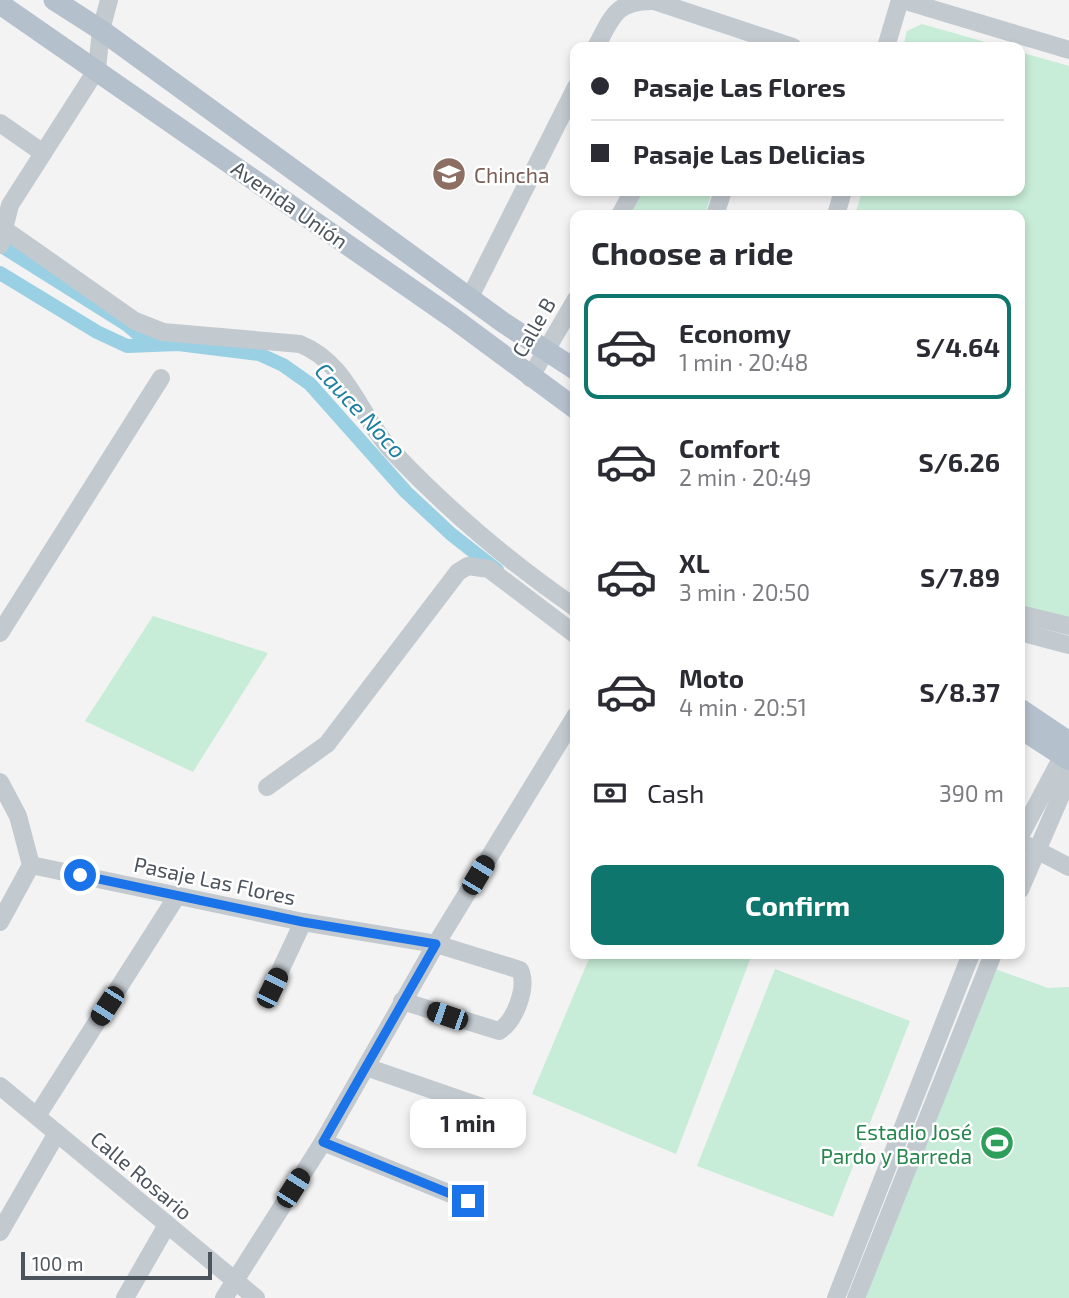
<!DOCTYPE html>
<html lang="en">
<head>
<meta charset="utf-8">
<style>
	:root { --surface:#fff; --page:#f2f2f3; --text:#2b2b33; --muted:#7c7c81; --line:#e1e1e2; --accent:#0f766e }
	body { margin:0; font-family:"Exo 2",sans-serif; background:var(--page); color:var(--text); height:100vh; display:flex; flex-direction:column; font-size:26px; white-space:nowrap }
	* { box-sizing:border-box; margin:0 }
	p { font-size:23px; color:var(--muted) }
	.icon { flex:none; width:38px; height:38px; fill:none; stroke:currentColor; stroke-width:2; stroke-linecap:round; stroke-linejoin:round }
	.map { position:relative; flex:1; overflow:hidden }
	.panel { position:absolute; left:570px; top:210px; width:455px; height:749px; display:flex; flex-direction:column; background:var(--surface); border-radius:14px; box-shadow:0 4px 10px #0003 }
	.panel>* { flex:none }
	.banner { position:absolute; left:570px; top:42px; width:455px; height:154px; border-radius:14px; box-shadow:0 4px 10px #0003; display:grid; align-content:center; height:154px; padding:0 21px; background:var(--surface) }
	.scale { position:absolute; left:21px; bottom:18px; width:191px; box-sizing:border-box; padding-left:7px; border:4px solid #4c545e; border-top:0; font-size:19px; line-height:24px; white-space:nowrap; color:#4c545e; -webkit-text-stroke:5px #fff; paint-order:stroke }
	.end { position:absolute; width:32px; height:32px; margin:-16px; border:9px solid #1a73e8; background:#fff; box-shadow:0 0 0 4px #fff }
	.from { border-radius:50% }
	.bubble { position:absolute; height:49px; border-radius:14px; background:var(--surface); box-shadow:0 4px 10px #0003; font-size:23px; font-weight:700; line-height:49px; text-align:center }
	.car { position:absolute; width:21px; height:42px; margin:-21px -10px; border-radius:9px; box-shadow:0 0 5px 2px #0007; background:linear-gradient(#222 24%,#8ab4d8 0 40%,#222 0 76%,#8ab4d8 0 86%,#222 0) }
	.banner b { display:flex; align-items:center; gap:24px; height:66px; font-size:26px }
	.banner b+b { border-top:2px solid var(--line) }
	.banner i { width:18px; height:18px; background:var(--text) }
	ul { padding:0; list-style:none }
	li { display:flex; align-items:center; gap:21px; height:105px; margin:0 14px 10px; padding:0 7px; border:4px solid transparent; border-radius:14px }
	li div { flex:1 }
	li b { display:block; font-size:26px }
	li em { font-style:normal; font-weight:700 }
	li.on { border-color:var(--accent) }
	li>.icon { width:63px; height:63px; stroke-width:1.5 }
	h2 { padding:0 21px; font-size:32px; line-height:84px }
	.pay { display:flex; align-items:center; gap:18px; height:77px; padding:0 21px; font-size:26px }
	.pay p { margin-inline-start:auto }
	.button { display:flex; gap:14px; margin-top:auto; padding:14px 21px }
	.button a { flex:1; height:80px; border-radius:14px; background:var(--accent); color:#fff; font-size:28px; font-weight:700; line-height:80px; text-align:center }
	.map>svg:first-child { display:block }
	.green { fill:#c7ecd7 }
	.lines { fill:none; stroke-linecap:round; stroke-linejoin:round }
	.canal { stroke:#99d0e4; stroke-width:14 }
	.minor { stroke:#c2c9cf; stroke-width:18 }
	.major { stroke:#b5c0cd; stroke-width:21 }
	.route { stroke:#1a73e8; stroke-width:9 }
	.labels { text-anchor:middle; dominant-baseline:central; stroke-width:5; stroke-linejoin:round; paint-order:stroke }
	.education-label { font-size:21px; fill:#785e54; stroke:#fff; text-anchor:start }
	.street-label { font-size:21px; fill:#4c545e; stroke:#fff }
	.leisure-label { font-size:21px; fill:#27864d; stroke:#fff; text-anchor:end }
	.water-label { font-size:23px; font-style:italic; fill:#1c7ea0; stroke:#fff }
</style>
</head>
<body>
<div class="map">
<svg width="1069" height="1298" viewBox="0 0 1069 1298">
	<rect width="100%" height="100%" fill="#f4f3f3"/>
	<!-- green -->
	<g class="green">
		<path d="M922 24 1003 47H903L907 31Z"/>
		<path d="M1020 52 1069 66V620L1020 606V215H855L862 191H1020Z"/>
		<path d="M643 191H712L705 215H630Z"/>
		<path d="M153 616 268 653 193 772 85 721Z"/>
		<path d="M591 954H743L751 957 676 1154 532 1094Z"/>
		<path d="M775 969 910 1021 833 1217 697 1166Z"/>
		<path d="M995 969 1048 988 1069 987V1298H864Z"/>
	</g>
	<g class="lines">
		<!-- canal -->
		<g class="canal">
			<path d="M0 245 126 324 151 345"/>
			<path d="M0 273 97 332 127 346 178 344 259 354 283 365 310 384 406 492 451 534 497 570"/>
		</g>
		<!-- minor -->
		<g class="minor">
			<path d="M902 0 1069 50"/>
			<path d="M596 47C612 17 616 0 654 1L793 47"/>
			<path d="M886 47 900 0"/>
			<path d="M0 123 43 153"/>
			<path d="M620 215 633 191"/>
			<path d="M715 215 723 191"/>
			<path d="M836 215 843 191"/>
			<path d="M4 229 135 321 163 332 300 344C348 363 360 418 393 452 449 511 509 562 576 608"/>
			<path d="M0 245 10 205 97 69 101 30 109 0"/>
			<path d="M470 297 576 87"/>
			<path d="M530 378 576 299"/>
			<path d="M1020 614 1069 626"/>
			<path d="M1020 632 1069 645"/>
			<path d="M0 633 161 378"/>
			<path d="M0 782 18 816 31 865 303 922 436 944 520 970C528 987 515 1021 499 1031L402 1001"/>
			<path d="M267 787 327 744 458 572 468 566 489 569 576 635"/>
			<path d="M1020 836 1069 744"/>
			<path d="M1029 846 1069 867"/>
			<path d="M1020 890 1069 777"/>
			<path d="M0 922 31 865"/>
			<path d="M272 988 303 922"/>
			<path d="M366 1067 482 1107"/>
			<path d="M0 1086 256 1298"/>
			<path d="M37 1116 177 896"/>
			<path d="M323 1142 468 1201"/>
			<path d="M0 1232 57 1133"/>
			<path d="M125 1298 167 1225"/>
			<path d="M224 1298 323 1142 436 944 576 715"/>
			<path d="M836 1298 971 954"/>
			<path d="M856 1298 993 954"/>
		</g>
		<!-- major -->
		<g class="major">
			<path d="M54 0 101 30 504 323 576 370"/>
			<path d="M0 4 453 318 576 409"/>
			<path d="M1020 709 1069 742"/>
			<path d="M1020 728 1069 760"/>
		</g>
	</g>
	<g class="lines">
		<!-- route -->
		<path class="route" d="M80 875 303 922 436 944 323 1142 468 1201"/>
	</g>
	<!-- icons -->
	<defs>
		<g id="school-disc" transform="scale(1.75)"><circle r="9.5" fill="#8d6e63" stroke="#fff"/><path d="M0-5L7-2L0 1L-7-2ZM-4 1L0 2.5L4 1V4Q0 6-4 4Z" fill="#fff"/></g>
		<g id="stadium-disc" transform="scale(1.75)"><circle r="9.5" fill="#2e9e5b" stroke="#fff"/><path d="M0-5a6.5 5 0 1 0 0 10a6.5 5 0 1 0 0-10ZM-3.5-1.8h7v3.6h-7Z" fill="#fff"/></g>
	</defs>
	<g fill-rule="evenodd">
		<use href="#school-disc" x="449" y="174"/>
		<use href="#stadium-disc" x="997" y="1143"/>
	</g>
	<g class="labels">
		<!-- education labels -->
		<g class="education-label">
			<text x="474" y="174">Chincha</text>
		</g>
		<!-- street labels -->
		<g class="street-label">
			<text transform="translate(290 204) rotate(35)">Avenida Unión</text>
			<text transform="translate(533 327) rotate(-60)">Calle B</text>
			<text transform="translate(215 880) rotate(12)">Pasaje Las Flores</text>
			<text transform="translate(142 1175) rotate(40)">Calle Rosario</text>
		</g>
		<!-- leisure labels -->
		<g class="leisure-label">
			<text x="972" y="1131">Estadio José<tspan x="972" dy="24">Pardo y Barreda</tspan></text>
		</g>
		<!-- water labels -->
		<g class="water-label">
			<text transform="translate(361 410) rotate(47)">Cauce Noco</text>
		</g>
	</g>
</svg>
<div class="scale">100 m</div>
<i class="end from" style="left:80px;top:875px"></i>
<i class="end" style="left:468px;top:1201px"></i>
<div class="bubble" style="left:410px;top:1099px;width:116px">1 min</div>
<i class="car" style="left:478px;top:875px;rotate:31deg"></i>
<i class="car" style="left:272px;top:988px;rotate:26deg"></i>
<i class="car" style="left:107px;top:1006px;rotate:213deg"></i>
<i class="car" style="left:447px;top:1016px;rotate:289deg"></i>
<i class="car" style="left:293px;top:1188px;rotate:32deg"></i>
<div class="banner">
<b><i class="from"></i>Pasaje Las Flores</b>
<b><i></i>Pasaje Las Delicias</b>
</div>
<section class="panel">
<h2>Choose a ride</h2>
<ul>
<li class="on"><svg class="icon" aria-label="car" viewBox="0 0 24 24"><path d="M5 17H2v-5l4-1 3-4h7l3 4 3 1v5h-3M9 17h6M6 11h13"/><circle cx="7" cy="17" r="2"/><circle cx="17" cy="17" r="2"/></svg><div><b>Economy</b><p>1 min · 20:48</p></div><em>S/4.64</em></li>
<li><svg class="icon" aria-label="car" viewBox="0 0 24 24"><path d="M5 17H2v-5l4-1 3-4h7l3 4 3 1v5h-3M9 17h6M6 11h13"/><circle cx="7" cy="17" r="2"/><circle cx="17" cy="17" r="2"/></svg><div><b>Comfort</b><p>2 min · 20:49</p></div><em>S/6.26</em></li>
<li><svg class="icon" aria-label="car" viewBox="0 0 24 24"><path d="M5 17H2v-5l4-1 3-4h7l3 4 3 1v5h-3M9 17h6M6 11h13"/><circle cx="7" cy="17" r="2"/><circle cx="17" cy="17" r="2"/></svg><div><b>XL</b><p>3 min · 20:50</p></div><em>S/7.89</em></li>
<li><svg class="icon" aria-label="car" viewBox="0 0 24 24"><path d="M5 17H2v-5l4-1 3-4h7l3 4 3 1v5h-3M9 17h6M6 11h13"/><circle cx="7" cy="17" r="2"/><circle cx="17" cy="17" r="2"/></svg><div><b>Moto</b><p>4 min · 20:51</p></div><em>S/8.37</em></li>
</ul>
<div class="pay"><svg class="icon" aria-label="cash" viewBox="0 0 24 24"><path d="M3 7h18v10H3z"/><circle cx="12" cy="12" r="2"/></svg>Cash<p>390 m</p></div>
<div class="button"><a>Confirm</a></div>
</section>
</div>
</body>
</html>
